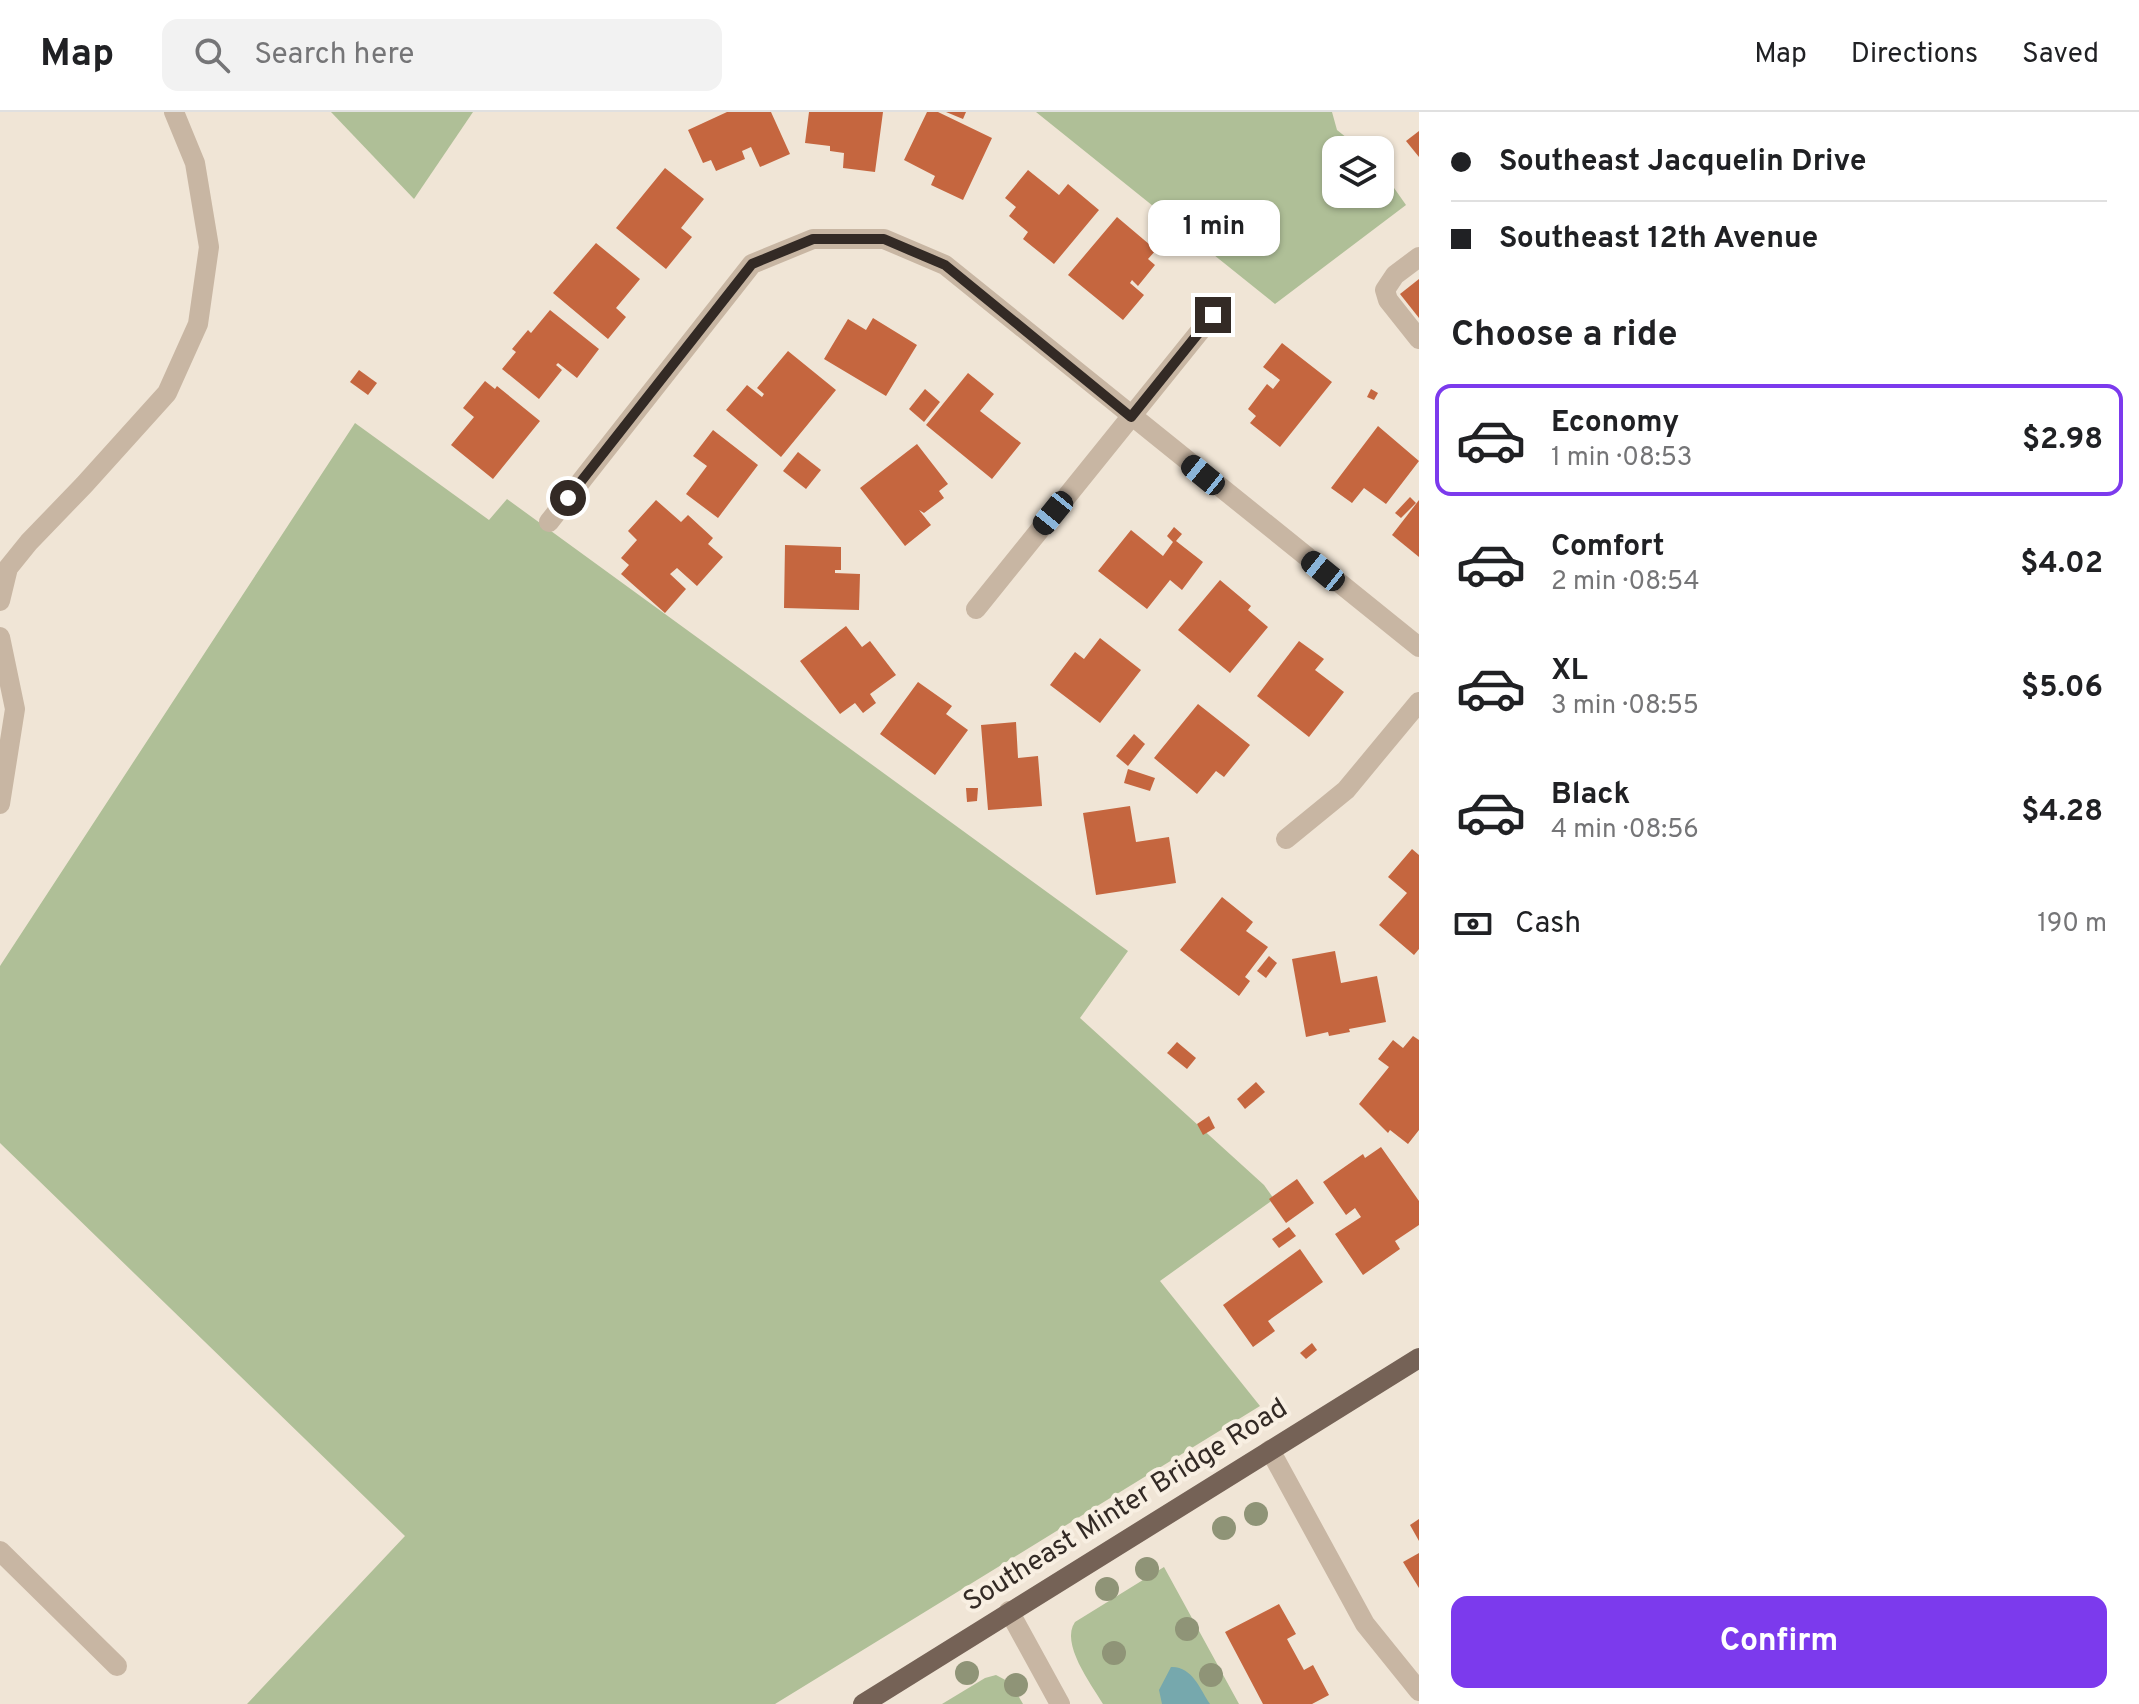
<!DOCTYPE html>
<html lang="en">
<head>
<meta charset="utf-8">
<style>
	:root { --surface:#fff; --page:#f2f2f2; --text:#202124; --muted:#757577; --line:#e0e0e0; --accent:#7c3aed }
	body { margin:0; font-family:Overpass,sans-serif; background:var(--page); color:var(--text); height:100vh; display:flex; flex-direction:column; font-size:30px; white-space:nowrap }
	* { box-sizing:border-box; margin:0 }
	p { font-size:26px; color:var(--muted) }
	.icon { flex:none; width:44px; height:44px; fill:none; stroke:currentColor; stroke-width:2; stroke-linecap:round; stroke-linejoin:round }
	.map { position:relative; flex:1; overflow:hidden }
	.sheet { display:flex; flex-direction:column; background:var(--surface); width:720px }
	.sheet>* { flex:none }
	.guide { display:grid; align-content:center; height:176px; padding:0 32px; background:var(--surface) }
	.controls { position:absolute; left:1322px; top:24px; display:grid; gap:16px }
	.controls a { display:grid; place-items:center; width:72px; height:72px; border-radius:16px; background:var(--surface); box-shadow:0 2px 6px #0004; font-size:40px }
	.end { position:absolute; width:36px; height:36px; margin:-18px; border:10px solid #332a25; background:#fff; box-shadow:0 0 0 4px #fff }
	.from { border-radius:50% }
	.bubble { position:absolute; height:56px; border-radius:16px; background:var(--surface); box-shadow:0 2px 6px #0004; font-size:26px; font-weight:700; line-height:56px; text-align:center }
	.car { position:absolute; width:24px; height:48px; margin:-24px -12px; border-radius:10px; box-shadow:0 0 6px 2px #0007; background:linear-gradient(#222 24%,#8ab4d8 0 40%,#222 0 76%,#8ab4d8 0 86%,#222 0) }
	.guide b { display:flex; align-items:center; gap:28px; height:76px; font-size:30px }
	.guide b+b { border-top:2px solid var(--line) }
	.guide i { width:20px; height:20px; background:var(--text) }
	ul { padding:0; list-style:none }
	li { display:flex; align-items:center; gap:24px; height:112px; margin:0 16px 12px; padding:0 16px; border:4px solid transparent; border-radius:16px }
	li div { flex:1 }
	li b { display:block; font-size:30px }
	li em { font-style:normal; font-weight:700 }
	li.active { border-color:var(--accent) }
	li>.icon { width:72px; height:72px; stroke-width:1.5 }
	h2 { padding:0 32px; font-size:36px; line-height:96px }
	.pay { display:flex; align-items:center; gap:20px; height:88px; padding:0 32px; font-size:30px }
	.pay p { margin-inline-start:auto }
	.action { display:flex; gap:16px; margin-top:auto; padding:16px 32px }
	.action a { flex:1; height:92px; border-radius:16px; background:var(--accent); color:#fff; font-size:32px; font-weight:700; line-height:92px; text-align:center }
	header { display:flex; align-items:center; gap:48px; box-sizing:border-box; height:112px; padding:0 40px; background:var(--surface); border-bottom:2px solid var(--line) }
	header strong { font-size:38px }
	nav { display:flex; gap:44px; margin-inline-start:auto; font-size:28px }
	.search { width:560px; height:72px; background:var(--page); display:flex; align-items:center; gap:20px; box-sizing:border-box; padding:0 28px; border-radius:16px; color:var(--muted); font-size:30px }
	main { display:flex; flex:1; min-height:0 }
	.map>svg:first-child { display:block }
	.green { fill:#afbf97 }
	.water { fill:#76a8ad }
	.building { fill:#c5663f }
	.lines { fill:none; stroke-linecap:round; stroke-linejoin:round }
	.minor { stroke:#c8b6a3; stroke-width:20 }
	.major { stroke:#756256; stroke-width:20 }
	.tree { fill:#8f9477 }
	.route { stroke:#332a25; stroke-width:10 }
	.labels { text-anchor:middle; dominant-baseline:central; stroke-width:8; stroke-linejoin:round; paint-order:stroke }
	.street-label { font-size:28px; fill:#332a25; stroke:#f8efe2 }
</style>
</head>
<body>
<header>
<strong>Map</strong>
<div class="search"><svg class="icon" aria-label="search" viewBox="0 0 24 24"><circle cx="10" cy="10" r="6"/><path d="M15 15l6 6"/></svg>Search here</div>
<nav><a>Map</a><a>Directions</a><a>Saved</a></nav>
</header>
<main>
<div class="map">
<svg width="1419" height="1592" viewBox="0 0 1419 1592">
	<rect width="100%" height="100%" fill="#f0e5d6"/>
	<!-- green -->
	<g class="green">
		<path d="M331 0H473L414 87Z"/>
		<path d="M1036 0H1332L1337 18 1362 38H1336V82H1380V56L1406 93 1275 192Z"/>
		<path d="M355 311 489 408 507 387 1128 839 1080 906 1264 1073 1274 1087 1160 1169 1260 1294 775 1592H247L405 1424 0 1031V854Z"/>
		<path d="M1164 1455 1239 1592H1103C1091 1572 1060 1531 1075 1510Z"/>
		<path d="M996 1563 1011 1571 1023 1592H942L985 1566Z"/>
	</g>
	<!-- water -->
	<path class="water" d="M1171 1555C1192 1554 1200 1577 1210 1592H1162L1159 1578Z"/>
	<!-- building -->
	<g class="building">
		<path d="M727 0H771L790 42 760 55 751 35 742 39 745 47 716 59 711 48 703 51 688 18Z"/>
		<path d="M809 0H883L875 60 843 56 844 41 830 39V34L805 31Z"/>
		<path d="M927 0H938L992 26 963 88 931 73 935 64 904 48Z"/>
		<path d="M946 0H966L963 7Z"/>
		<path d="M1419 19V45L1406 29Z"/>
		<path d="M665 56 704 87 681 116 692 125 666 157 616 116Z"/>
		<path d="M1028 58 1059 83 1068 72 1099 98 1054 152 1023 127 1028 120 1009 104 1016 95 1005 86Z"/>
		<path d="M1117 105 1156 138 1148 147 1155 153 1138 174 1132 168 1130 171 1144 183 1123 208 1068 163Z"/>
		<path d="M596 131 640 167 616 196 626 205 608 227 553 181Z"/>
		<path d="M1419 167V206L1400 182Z"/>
		<path d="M550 198 599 237 577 266 558 251 556 253 562 258 539 287 502 257 516 240 512 237 528 218 531 221Z"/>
		<path d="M873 206 917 233 886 284 824 247 848 207 866 218Z"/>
		<path d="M1282 231 1332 270 1280 335 1250 311 1256 304 1248 297 1267 272 1273 277 1280 268 1263 255Z"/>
		<path d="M788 239 836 278 781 345 726 298 747 273 762 285 764 282 757 276Z"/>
		<path d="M359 258 377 271 368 283 350 270Z"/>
		<path d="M968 261 994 282 980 299 1021 331 992 367 926 313Z"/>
		<path d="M485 269 495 277 497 274 540 309 493 367 451 333 474 305 463 296Z"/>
		<path d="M925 277 940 290 924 310 909 297Z"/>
		<path d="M1371 277 1378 281 1374 288 1367 285Z"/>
		<path d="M1378 314 1419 349 1386 392 1364 376 1352 391 1331 376Z"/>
		<path d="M713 318 758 353 718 406 686 382 707 354 693 344Z"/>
		<path d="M917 332 948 372 939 379 944 386 924 401 919 398 931 413 905 434 860 376Z"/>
		<path d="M798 340 821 358 806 377 783 359Z"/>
		<path d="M1410 385 1416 391 1401 406 1395 401Z"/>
		<path d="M656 388 681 410 688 403 713 426 708 432 723 445 697 474 677 456 670 462 686 477 665 501 621 462 629 453 621 446 637 428 628 419Z"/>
		<path d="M1419 388V445L1392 423Z"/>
		<path d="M1174 415 1182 422 1176 429 1203 450 1182 478 1170 468 1147 497 1098 459 1131 418 1163 444 1173 430 1167 424Z"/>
		<path d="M785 433 841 435V458H835V461L860 462 859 498 784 496Z"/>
		<path d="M1220 468 1251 494 1248 498 1268 515 1230 561 1178 518Z"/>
		<path d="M846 514 862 535 870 529 896 563 870 582 876 591 863 601 855 591 840 602 800 549Z"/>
		<path d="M1100 526 1141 558 1100 611 1050 573 1075 540 1084 547Z"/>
		<path d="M1299 529 1324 547 1315 558 1344 580 1309 625 1257 584Z"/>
		<path d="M918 570 952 594 946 602 968 618 935 663 880 622Z"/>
		<path d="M1198 592 1250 633 1224 665 1216 659 1197 682 1154 646Z"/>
		<path d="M1016 610 1018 646 1038 644 1042 694 988 698 981 613Z"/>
		<path d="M1134 622 1145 632 1128 654 1116 644Z"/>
		<path d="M1128 657 1155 666 1150 679 1124 671Z"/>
		<path d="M966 676H978L977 689 967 690Z"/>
		<path d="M1130 694 1136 730 1169 725 1176 771 1096 783 1083 701Z"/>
		<path d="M1412 737 1419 743V837L1414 843 1379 813 1407 781 1388 765Z"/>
		<path d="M1222 785 1253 810 1246 819 1268 835 1245 865 1250 869 1239 884 1180 838Z"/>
		<path d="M1335 839 1341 871 1377 864 1386 910 1349 917 1350 920 1329 924 1328 920 1306 925 1292 847Z"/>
		<path d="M1269 844 1277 851 1266 866 1257 859Z"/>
		<path d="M1413 924 1419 928V1018L1408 1032 1390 1018 1388 1021 1359 992 1389 955 1378 947 1393 928 1403 936Z"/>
		<path d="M1177 930 1196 946 1187 957 1167 941Z"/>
		<path d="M1256 970 1265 980 1245 997 1237 987Z"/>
		<path d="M1209 1004 1215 1016 1203 1023 1197 1012Z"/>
		<path d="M1381 1035 1419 1089V1113L1395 1129 1400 1137 1363 1163 1335 1122 1361 1105 1355 1096 1346 1103 1323 1070 1363 1042 1365 1046Z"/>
		<path d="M1297 1067 1314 1091 1286 1111 1269 1087Z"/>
		<path d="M1289 1115 1296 1124 1279 1136 1272 1127Z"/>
		<path d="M1300 1137 1323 1170 1268 1209 1275 1219 1253 1235 1223 1193Z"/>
		<path d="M1312 1231 1317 1238 1306 1247 1300 1241Z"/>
		<path d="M1419 1407V1429L1410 1413Z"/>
		<path d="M1419 1441V1476L1403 1450Z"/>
		<path d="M1279 1492 1296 1522 1287 1527 1304 1558 1313 1553 1329 1583 1312 1592H1263L1225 1520Z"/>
	</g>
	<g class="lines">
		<!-- minor -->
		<g class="minor">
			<path d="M1419 145 1395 163 1385 178 1388 188 1419 227"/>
			<path d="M549 410 752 152 813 127H884L945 153 1419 535"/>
			<path d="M0 489 8 456 29 430 84 373 167 281 198 212 209 135 195 51 174 0"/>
			<path d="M976 497 1213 203"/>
			<path d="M0 525 15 597 0 692"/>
			<path d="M1286 727 1346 678 1419 590"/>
			<path d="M1270 1338 1365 1512 1419 1579"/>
			<path d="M0 1439 117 1554"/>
			<path d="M1009 1499 1060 1592"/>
		</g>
		<!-- major -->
		<path class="major" d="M863 1592 1419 1246"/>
	</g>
	<!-- trees -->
	<g class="tree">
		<circle cx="1256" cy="1402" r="12"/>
		<circle cx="1224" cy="1416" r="12"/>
		<circle cx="1147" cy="1457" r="12"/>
		<circle cx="1107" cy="1477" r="12"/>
		<circle cx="1187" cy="1517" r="12"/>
		<circle cx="1114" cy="1541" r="12"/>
		<circle cx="967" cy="1561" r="12"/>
		<circle cx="1211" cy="1563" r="12"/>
		<circle cx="1016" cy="1573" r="12"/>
	</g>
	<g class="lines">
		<!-- route -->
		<path class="route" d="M568 386 752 152 813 127H884L945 153 1131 305 1213 203"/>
	</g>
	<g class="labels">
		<!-- street labels -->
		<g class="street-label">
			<text transform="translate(1126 1394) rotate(-32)">Southeast Minter Bridge Road</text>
		</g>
	</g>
</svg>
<div class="controls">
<a><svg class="icon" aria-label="layers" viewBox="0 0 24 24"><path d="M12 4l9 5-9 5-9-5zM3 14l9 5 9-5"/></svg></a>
</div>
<i class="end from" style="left:568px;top:386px"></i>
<i class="end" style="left:1213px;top:203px"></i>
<div class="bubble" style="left:1148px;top:88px;width:132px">1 min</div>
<i class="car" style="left:1203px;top:363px;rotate:309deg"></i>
<i class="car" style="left:1053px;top:401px;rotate:219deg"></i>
<i class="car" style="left:1323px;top:459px;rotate:309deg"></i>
</div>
<section class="sheet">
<div class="guide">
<b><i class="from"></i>Southeast Jacquelin Drive</b>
<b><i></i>Southeast 12th Avenue</b>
</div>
<h2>Choose a ride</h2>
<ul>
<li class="active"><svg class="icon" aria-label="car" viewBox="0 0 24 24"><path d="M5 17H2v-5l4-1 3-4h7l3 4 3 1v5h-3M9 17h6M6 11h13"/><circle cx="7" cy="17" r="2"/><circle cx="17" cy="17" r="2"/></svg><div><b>Economy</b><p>1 min · 08:53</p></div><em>$2.98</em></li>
<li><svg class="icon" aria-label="car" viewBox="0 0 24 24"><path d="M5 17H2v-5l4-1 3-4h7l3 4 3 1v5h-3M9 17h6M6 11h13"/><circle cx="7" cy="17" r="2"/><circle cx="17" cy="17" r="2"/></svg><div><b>Comfort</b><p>2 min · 08:54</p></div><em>$4.02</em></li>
<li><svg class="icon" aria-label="car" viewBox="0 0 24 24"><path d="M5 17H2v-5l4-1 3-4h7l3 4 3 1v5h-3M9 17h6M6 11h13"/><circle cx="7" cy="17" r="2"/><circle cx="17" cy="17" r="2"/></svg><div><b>XL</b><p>3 min · 08:55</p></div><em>$5.06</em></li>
<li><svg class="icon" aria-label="car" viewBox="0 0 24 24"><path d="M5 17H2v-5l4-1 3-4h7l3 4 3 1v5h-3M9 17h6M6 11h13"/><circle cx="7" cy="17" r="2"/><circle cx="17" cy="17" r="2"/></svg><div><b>Black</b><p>4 min · 08:56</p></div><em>$4.28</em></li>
</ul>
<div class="pay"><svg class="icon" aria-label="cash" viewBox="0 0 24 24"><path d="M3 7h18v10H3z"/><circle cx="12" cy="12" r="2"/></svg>Cash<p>190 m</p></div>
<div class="action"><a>Confirm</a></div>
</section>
</main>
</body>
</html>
